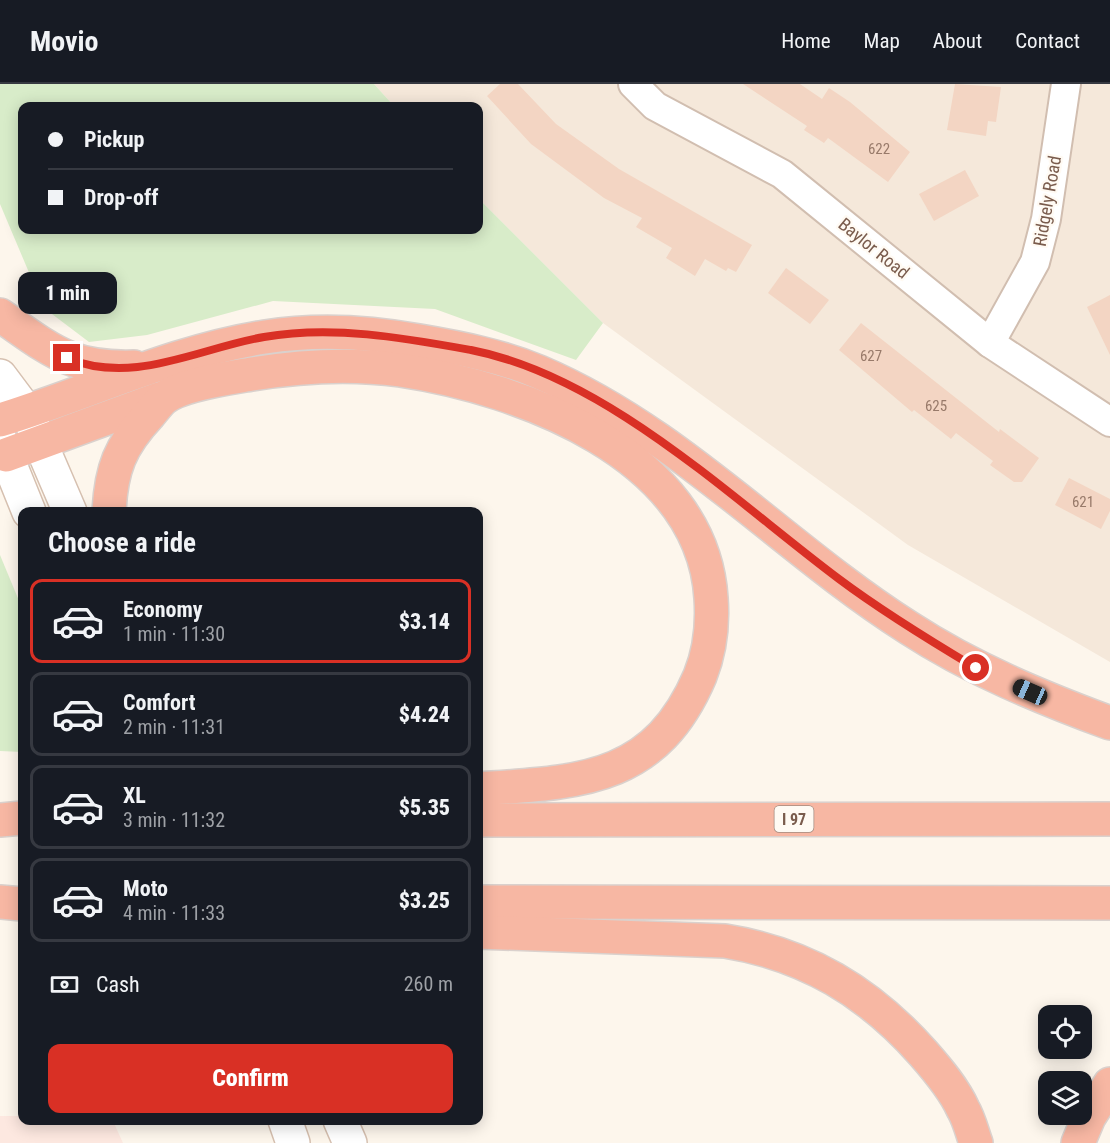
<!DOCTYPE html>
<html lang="en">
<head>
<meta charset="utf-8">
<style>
	:root { --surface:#171b24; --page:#20242c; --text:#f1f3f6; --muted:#9ea1a6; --line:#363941; --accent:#d93025 }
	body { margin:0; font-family:"Roboto Condensed",sans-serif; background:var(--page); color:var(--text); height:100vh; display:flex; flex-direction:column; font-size:22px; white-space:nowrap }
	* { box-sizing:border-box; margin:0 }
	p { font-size:20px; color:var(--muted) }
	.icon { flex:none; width:33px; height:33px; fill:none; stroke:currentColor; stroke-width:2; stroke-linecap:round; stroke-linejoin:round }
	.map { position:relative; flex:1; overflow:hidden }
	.side { position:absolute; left:18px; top:423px; width:465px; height:618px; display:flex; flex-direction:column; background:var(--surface); border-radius:12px; box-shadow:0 3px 15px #0003 }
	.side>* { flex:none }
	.banner { position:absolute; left:18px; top:18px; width:465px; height:132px; border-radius:12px; box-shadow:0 3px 15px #0003; display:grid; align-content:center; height:132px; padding:0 30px; background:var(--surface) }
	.buttons { position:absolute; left:1038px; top:921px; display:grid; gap:12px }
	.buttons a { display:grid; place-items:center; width:54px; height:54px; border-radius:12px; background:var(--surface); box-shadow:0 3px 15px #0003; font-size:30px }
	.end { position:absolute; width:27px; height:27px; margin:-14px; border:8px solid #d93025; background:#fff; box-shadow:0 0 0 3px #fff }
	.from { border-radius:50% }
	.bubble { position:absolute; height:42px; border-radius:12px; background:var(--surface); box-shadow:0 3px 15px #0003; font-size:20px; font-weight:800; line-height:42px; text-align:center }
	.car { position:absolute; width:18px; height:36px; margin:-18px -9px; border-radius:8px; box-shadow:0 0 4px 2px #0007; background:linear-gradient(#222 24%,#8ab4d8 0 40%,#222 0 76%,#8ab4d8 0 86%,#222 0) }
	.banner b { display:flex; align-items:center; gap:21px; height:57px; font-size:22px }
	.banner b+b { border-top:2px solid var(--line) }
	.banner i { width:15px; height:15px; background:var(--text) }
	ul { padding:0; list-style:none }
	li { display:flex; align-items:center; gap:18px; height:84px; margin:0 12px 9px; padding:0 18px; border:3px solid var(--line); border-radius:12px }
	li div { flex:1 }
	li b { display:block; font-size:22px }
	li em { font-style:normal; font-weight:800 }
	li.active { border-color:var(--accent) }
	li>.icon { width:54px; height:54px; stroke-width:1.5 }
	h2 { padding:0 30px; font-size:27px; line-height:72px }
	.pay { display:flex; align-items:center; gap:15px; height:66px; padding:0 30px; font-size:22px }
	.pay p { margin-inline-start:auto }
	.action { display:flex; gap:12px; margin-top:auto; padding:12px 30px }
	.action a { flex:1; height:69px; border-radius:12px; background:var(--accent); color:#fff; font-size:24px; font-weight:800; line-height:69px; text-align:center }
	header { display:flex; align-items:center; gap:36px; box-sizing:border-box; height:84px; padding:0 30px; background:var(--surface); border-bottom:2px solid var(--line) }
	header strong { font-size:28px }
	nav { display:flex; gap:33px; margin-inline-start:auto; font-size:21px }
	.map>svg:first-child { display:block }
	.residential { fill:#f5e8da }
	.commercial { fill:#fde8e0 }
	.green { fill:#d8ecc9 }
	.building { fill:#f3d5c3 }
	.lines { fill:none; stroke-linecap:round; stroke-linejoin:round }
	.minor-casing { stroke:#d1beb0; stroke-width:32 }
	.secondary-casing { stroke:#d6c0b0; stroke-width:36 }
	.motorway-casing { stroke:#dad1cd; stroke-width:36 }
	.minor { stroke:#fff; stroke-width:28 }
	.secondary { stroke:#fff; stroke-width:33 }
	.motorway { stroke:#f7b7a3; stroke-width:33 }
	.route { stroke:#d93025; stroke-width:8 }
	.labels { text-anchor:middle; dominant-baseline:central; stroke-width:4.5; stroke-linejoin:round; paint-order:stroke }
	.number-label { font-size:15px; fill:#987a6a }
	.shield { fill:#fffaf3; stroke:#a28b7f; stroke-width:1.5 }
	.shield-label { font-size:16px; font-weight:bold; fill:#7a5c4d }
	.street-label { font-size:18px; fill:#7a5c4d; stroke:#fffaf3 }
</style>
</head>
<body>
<header>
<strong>Movio</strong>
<nav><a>Home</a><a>Map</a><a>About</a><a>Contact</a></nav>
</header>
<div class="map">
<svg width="1110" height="1059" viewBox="0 0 1110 1059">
	<rect width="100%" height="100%" fill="#fdf6ec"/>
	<!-- residential -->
	<path class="residential" d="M374 0H1110V578L908 461 603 239 479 115 478 22H394Z"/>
	<!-- commercial -->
	<path class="commercial" d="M0 1032H22V1036L113 1037 123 1059H0Z"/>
	<!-- green -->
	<g class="green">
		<path d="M0 0H374L394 22H22V146H478L479 115 603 239 576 276 435 225 273 217 147 251 89 258 44 224 0 120Z"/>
		<path d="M0 471 22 524V668L0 667Z"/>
	</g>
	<!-- building -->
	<g class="building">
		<path d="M500 0H518L556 40 619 85 752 161 736 188 728 184 726 187 705 175 695 192 666 174 672 164 636 143 642 134 604 114 531 60 487 12Z"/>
		<path d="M743 0H800L822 15 829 4 850 18 910 68 888 98 828 54 824 59 804 46 807 42Z"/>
		<path d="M955 0 1001 3 996 38 988 37 986 52 947 46Z"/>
		<path d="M965 86 979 112 934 137 919 110Z"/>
		<path d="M786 184 829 216 810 240 768 209Z"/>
		<path d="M1110 211V271L1087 223Z"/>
		<path d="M861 239 999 348 1000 345 1039 374 1022 398H1014L990 381 993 377 956 349 951 355 914 326 912 328 839 266Z"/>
		<path d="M1069 394 1110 415V427L1101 445 1055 421Z"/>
	</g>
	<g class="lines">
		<!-- minor casing -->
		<g class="minor-casing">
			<g id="minor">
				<path d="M633 0 655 22 782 90 990 259 1110 338"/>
				<path d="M990 259 1035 178 1046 135 1066 0"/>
			</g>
		</g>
		<!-- secondary casing -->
		<g class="secondary-casing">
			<g id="secondary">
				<path d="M0 292 27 328 70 428"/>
				<path d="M0 356 29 428"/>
				<path d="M285 1036 293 1059"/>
				<path d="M340 1036 350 1059"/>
			</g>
		</g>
		<!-- motorway casing -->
		<g class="motorway-casing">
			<g id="motorway">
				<path d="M0 231C51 266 69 285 134 283"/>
				<path d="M0 336C88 309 174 267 265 253 315 245 370 248 419 257 460 264 501 272 539 288 678 347 783 464 909 544 972 585 1040 613 1110 639"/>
				<path d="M6 371 159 315"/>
				<path d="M109 428C111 385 120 362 149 331 154 325 159 318 164 314 183 300 229 294 252 290 301 282 350 279 400 286 521 304 702 370 711 514 713 541 710 567 700 592 655 698 579 698 478 705"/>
				<path d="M0 736 22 734"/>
				<path d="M478 736 1110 735"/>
				<path d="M0 818 22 820"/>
				<path d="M478 818 1110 819"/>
				<path d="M478 848 725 857C806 870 869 908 923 969 938 986 954 1005 963 1025 969 1035 972 1048 976 1059"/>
				<path d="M1078 1059 1089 1033 1110 1000"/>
			</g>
		</g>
		<!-- minor -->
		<use href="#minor" class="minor"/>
		<!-- secondary -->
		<use href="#secondary" class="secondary"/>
		<!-- motorway -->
		<use href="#motorway" class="motorway"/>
	</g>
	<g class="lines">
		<!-- route -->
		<path class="route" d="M67 274C133 302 199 264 264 253 333 241 404 254 471 266 606 292 732 415 839 495 883 528 929 556 976 584"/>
	</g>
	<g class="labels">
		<!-- number labels -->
		<g class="number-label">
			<text x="879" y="65">622</text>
			<text x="871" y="272">627</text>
			<text x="936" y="322">625</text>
			<text x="1083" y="418">621</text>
		</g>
		<!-- shield labels -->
		<rect class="shield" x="774.5" y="722" width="39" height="26" rx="4.5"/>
		<g class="shield-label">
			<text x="794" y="735">I 97</text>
		</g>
		<!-- street labels -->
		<g class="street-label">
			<text transform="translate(1047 117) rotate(-80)">Ridgely Road</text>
			<text transform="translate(874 164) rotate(39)">Baylor Road</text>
		</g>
	</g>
</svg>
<div class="buttons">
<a><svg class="icon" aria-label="locate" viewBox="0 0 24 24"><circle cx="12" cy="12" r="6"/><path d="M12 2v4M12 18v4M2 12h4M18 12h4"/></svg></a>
<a><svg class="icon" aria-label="layers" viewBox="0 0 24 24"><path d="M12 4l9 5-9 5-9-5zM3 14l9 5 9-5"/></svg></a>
</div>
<i class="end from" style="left:976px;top:584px"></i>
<i class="end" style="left:67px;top:274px"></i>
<div class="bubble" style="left:18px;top:188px;width:99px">1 min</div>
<i class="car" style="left:1030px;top:608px;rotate:294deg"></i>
<div class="banner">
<b><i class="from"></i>Pickup</b>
<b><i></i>Drop-off</b>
</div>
<section class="side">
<h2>Choose a ride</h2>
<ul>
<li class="active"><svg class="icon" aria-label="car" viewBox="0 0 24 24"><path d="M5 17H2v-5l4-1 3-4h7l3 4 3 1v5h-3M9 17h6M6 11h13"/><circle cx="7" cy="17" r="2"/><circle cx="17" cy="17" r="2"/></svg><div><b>Economy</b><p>1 min · 11:30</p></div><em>$3.14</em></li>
<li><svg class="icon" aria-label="car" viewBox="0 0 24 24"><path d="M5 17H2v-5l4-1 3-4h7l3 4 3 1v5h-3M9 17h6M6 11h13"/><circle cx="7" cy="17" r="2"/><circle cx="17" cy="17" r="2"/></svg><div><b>Comfort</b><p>2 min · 11:31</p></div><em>$4.24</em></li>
<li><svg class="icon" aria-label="car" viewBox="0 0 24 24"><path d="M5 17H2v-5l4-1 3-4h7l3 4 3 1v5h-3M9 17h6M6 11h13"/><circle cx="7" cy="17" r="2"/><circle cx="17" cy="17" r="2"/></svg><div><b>XL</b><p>3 min · 11:32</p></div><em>$5.35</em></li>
<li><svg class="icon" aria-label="car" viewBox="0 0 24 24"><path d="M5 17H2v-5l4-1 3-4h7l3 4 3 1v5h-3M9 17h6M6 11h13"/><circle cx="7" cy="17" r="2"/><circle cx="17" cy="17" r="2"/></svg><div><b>Moto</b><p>4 min · 11:33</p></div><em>$3.25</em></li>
</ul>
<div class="pay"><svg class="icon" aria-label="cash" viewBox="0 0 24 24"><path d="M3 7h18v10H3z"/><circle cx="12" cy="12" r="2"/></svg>Cash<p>260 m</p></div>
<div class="action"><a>Confirm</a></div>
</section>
</div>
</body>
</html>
